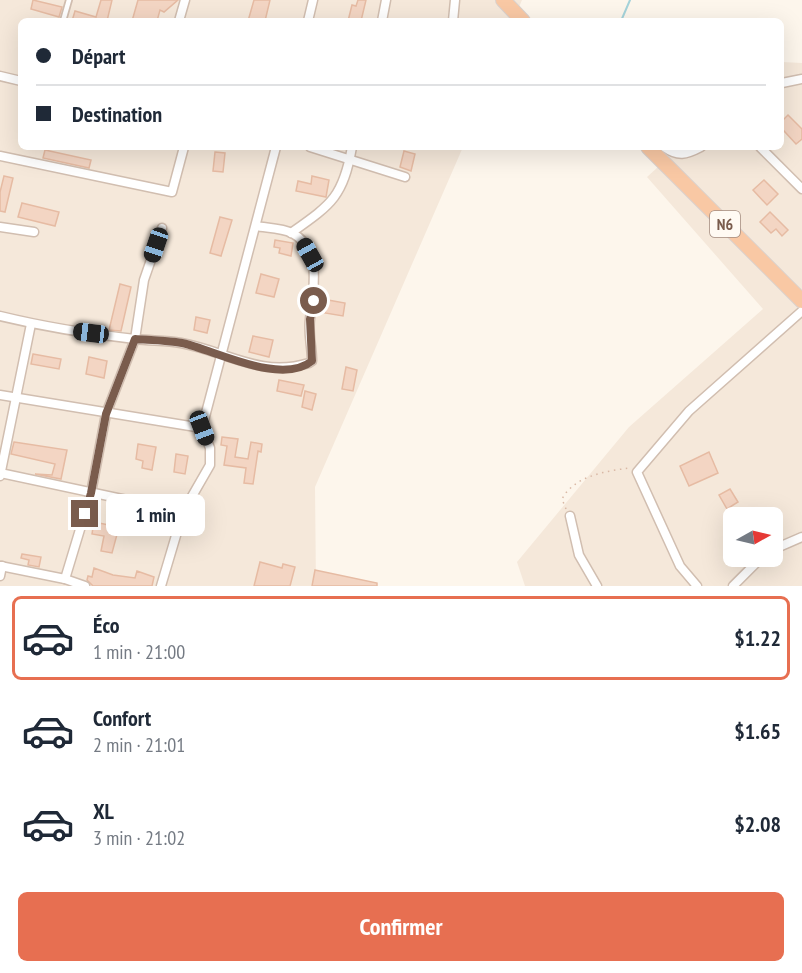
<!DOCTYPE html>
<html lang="fr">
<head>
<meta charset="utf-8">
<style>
	:root { --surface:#fff; --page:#f2f2f3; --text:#1f2937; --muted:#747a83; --line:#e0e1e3; --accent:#e76f51 }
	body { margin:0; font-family:"PT Sans Narrow",sans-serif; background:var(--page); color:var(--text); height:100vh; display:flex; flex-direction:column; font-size:22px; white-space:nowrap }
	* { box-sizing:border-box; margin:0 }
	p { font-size:20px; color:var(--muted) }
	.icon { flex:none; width:33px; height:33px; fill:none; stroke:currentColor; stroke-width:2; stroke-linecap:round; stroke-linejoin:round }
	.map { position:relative; height:586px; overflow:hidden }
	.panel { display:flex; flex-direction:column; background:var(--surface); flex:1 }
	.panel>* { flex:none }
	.guide { position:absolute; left:18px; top:18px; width:766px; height:132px; border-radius:9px; box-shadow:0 6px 24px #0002; display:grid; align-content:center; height:132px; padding:0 18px; background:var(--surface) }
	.needle { width:39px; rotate:82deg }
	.buttons { position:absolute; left:723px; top:507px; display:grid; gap:12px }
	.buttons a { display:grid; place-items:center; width:60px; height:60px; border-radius:9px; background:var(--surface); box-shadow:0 6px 24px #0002; font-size:30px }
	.end { position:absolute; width:27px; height:27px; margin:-14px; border:8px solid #7a5c4d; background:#fff; box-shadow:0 0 0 3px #fff }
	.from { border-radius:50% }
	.bubble { position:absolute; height:42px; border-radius:9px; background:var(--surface); box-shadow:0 6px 24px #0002; font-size:20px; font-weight:600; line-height:42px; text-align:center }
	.car { position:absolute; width:18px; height:36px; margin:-18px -9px; border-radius:8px; box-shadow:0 0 4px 2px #0007; background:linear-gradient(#222 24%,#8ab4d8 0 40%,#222 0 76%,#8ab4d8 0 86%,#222 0) }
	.guide b { display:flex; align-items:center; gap:21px; height:57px; font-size:22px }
	.guide b+b { border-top:2px solid var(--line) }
	.guide i { width:15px; height:15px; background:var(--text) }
	ul { padding:10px 0 0; list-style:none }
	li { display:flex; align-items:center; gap:18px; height:84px; margin:0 12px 9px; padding:0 6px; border:3px solid transparent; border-radius:9px }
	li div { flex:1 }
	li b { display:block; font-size:22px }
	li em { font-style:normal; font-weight:600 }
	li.active { border-color:var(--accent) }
	li>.icon { width:54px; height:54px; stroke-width:1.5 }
	.action { display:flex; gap:12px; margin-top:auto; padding:12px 18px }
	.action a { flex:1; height:69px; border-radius:9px; background:var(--accent); color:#fff; font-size:24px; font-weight:600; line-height:69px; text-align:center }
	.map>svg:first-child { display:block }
	.residential { fill:#f5e8da; fill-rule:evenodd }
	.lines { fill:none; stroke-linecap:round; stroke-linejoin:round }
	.stream { stroke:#a5d3da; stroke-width:2 }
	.building { fill:#f3d5c3; stroke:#e6bba3; stroke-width:1.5 }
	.service-casing { stroke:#d1beb0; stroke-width:8 }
	.minor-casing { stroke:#d1beb0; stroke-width:11 }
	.trunk-casing { stroke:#dad1cd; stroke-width:16 }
	.path { stroke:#d9b8a5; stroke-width:1.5; stroke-dasharray:1.5 4.5; stroke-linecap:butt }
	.service { stroke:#fff; stroke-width:4.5 }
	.minor { stroke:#fff; stroke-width:8 }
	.trunk { stroke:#f9c8a4; stroke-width:14 }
	.route { stroke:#7a5c4d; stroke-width:8 }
	.labels { text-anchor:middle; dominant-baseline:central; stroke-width:6; stroke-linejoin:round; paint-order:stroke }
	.shield { fill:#fffaf3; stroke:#a28b7f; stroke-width:1.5 }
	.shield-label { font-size:16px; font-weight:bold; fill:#7a5c4d }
</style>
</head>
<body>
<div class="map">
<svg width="802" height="586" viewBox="0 0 802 586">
	<rect width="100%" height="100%" fill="#fdf6ec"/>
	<!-- residential -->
	<g class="residential">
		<path d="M0 0H522L513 21H21V147H463L315 487 316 586H0Z"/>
		<path d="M782 62 802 63V586H525L517 562 629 427 763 309 647 177 680 147H782ZM734 518H772V556H734Z"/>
	</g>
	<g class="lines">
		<!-- stream -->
		<path class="stream" d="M621 21 630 0"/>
	</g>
	<!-- building -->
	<g class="building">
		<path d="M33 0 62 7 59 17 31 9Z"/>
		<path d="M101 0H112L107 21H72L75 11 96 17Z"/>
		<path d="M138 0H178L164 12 160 10 157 21H132Z"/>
		<path d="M254 0H270L265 21H248Z"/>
		<path d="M358 0H366L361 21H348L352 5 356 6Z"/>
		<path d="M788 115 802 129V139L796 144 784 131 782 134V121Z"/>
		<path d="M45 150 91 160 89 168 43 158Z"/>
		<path d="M404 151 415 154 411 171 400 167Z"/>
		<path d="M215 152 225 153 223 172 213 171Z"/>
		<path d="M4 176 13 178 5 212 0 211V192Z"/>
		<path d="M312 176 329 180 326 197 296 191 298 181 311 184Z"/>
		<path d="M764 180 778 194 767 205 753 190Z"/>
		<path d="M22 203 59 212 55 226 18 217Z"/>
		<path d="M770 212 788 230 782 236 776 229 771 233 760 222Z"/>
		<path d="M220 217 232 220 221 256 210 253Z"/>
		<path d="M275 240 293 243 291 256 279 253 280 248 274 247Z"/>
		<path d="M261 274 279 279 274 297 256 293Z"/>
		<path d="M120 284 131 287 121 331 109 330Z"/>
		<path d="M328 300 345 303 343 316 325 313Z"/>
		<path d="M196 317 210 320 207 333 194 330Z"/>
		<path d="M253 336 273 340 269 357 249 352Z"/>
		<path d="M33 354 61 359 59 369 31 364Z"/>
		<path d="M89 357 107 361 104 378 86 374Z"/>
		<path d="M346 367 357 370 353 391 342 389Z"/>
		<path d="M279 380 304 385 301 396 277 391Z"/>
		<path d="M305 391 316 394 312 410 302 407Z"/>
		<path d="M222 437 238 439 235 457 248 459 251 442 262 444 261 452 258 451 253 484 244 483 246 468 224 465 227 446 221 445Z"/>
		<path d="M14 442 67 450 61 479 35 474 52 475 55 464 11 454Z"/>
		<path d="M138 444 156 447 152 470 142 468 143 461 136 459Z"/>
		<path d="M709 452 718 473 689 486 680 466Z"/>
		<path d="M176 454 188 456 185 474 174 472Z"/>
		<path d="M730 489 738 502 727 509 719 495Z"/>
		<path d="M150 515 161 518 157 533 146 530Z"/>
		<path d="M94 522 119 527 112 553 101 551 104 536 92 534Z"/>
		<path d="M22 554 41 557 39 567 28 565 29 560 21 558Z"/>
		<path d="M260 562 282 568 283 564 295 567 290 586H254Z"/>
		<path d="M94 568 113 575 135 578 137 571 154 577 152 586H93L87 580 88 576 92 577Z"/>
		<path d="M315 570 377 583V586H312Z"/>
	</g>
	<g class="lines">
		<!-- service casing -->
		<g class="service-casing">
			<path id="service" d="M63 21 69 0"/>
		</g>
		<!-- minor casing -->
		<g class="minor-casing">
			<g id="minor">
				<path d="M179 21 185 0"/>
				<path d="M308 21 313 0"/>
				<path d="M382 21 386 0"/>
				<path d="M453 21 455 0"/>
				<path d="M0 76 21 81"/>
				<path d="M782 83 802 79"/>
				<path d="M310 147 405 177"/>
				<path d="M664 147C678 157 686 155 701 147"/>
				<path d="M760 147 802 189"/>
				<path d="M0 156 172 192 184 147"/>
				<path d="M0 227 34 232"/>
				<path d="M291 233C332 204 343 197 352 147"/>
				<path d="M0 316C45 327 89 334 135 339 150 341 166 340 181 343 226 351 260 378 309 363L312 361C312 347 308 333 310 319 313 292 323 249 292 233 282 228 267 228 256 226"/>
				<path d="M0 395 202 428"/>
				<path d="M0 473 183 512"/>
				<path d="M0 476 31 324"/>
				<path d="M570 516 579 555 597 586"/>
				<path d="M772 550 802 537"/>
				<path d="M0 566 65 579 85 586"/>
				<path d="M0 576 2 566"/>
				<path d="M65 579 91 493 106 414 135 339 144 280 162 228"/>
				<path d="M161 586 183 512 210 465V448L202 428 276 147"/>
				<path d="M697 586 680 566 637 472 689 411 802 311"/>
				<path d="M733 586 763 556"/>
			</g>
		</g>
		<!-- trunk casing -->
		<g class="trunk-casing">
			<g id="trunk">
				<path d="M503 0 523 21"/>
				<path d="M648 147 802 301"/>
			</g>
		</g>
		<!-- path -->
		<path class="path" d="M566 509 562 499C574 476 606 471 630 468"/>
		<!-- service -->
		<use href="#service" class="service"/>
		<!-- minor -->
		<use href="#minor" class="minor"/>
		<!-- trunk -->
		<use href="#trunk" class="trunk"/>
	</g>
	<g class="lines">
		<!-- route -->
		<path class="route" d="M85 514 91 493 106 414 135 339C150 340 167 340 182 343 215 350 281 386 312 361L310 319 314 301"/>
	</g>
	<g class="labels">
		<!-- shield labels -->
		<rect class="shield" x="710" y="211" width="30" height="26" rx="4.5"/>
		<g class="shield-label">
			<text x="725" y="224">N6</text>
		</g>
	</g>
</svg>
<div class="buttons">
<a><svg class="needle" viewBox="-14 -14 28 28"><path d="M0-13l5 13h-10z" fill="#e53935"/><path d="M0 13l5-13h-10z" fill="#747a83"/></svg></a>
</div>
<i class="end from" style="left:314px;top:301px"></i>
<i class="end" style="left:85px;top:514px"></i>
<div class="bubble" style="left:106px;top:494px;width:99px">1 min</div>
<i class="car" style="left:156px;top:245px;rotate:199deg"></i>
<i class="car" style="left:310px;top:255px;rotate:331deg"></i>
<i class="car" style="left:91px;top:333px;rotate:277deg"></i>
<i class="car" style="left:202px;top:428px;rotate:159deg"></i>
<div class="guide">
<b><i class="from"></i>Départ</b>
<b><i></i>Destination</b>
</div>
</div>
<section class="panel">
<ul>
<li class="active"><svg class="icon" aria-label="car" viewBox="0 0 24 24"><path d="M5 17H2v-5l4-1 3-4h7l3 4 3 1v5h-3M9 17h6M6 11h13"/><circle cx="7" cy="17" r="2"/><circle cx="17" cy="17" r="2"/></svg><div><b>Éco</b><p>1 min · 21:00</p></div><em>$1.22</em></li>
<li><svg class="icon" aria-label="car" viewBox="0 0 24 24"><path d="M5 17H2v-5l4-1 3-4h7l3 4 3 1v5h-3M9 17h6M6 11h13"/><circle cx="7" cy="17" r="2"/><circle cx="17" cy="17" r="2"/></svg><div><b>Confort</b><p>2 min · 21:01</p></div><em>$1.65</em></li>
<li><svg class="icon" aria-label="car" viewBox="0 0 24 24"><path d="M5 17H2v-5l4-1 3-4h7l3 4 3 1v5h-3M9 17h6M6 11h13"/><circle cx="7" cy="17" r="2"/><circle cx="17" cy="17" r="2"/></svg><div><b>XL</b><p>3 min · 21:02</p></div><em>$2.08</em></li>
</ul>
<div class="action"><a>Confirmer</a></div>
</section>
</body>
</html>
